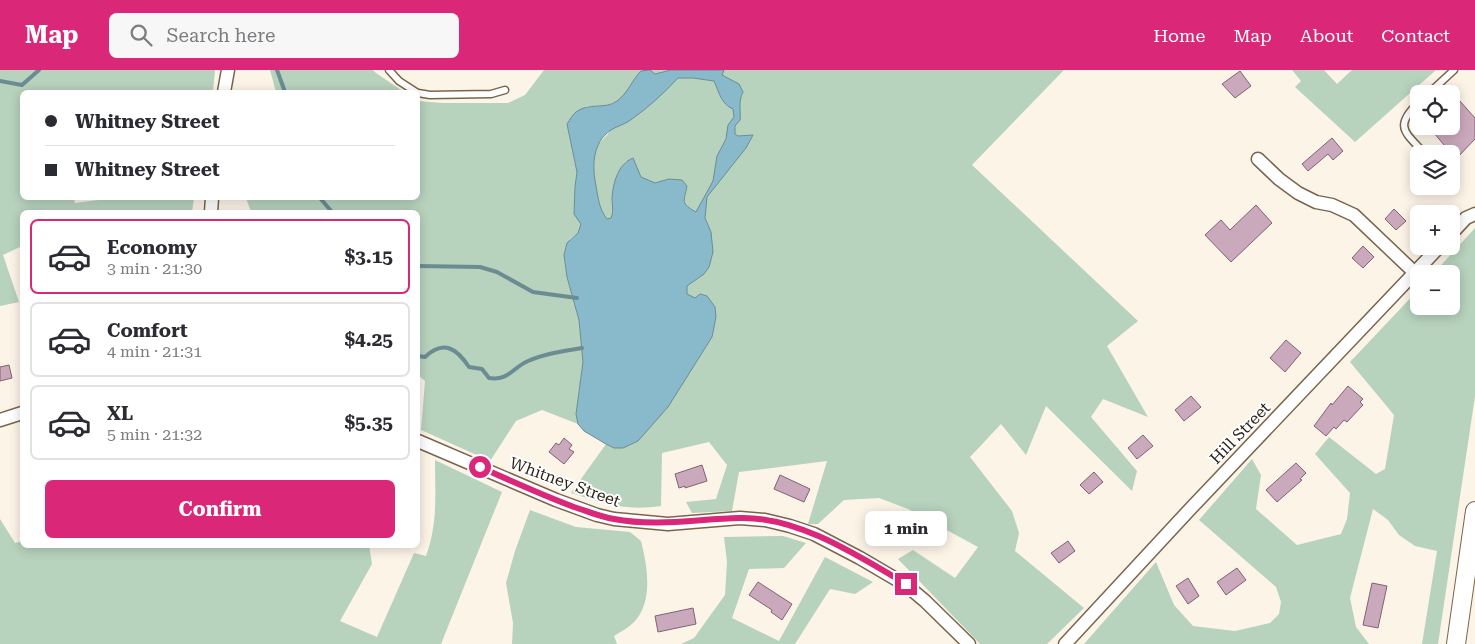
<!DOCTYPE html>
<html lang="en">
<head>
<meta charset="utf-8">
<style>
	:root { --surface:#fff; --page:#f7f7f7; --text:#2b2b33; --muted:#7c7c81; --line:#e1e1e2; --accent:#db2777 }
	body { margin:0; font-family:"Roboto Serif",serif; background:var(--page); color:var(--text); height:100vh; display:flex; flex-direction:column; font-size:19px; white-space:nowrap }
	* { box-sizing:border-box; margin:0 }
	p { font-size:16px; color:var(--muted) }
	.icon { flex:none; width:28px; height:28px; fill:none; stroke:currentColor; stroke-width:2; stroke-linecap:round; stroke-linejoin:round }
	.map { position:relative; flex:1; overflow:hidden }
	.details { position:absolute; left:20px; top:140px; width:400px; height:338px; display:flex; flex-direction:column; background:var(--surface); border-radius:8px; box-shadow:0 2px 12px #0003 }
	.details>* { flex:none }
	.banner { position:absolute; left:20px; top:20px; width:400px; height:110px; border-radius:8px; box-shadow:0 2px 12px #0003; display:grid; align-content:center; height:110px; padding:0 25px; background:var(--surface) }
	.buttons { position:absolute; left:1410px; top:15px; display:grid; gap:10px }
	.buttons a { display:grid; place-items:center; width:50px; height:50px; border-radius:8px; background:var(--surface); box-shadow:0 2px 12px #0003; font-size:25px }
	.end { position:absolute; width:22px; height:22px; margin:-11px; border:6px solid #db2777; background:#fff; box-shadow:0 0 0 2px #fff }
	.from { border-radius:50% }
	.bubble { position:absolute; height:35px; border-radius:8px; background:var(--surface); box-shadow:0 2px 12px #0003; font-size:16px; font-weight:700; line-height:35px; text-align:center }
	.banner b { display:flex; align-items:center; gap:18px; height:48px; font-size:19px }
	.banner b+b { border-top:1px solid var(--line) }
	.banner i { width:12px; height:12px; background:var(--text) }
	ul { padding:9px 0 0; list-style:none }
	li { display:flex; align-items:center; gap:15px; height:75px; margin:0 10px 8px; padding:0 15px; border:2px solid var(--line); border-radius:8px }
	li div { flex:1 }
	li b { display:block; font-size:19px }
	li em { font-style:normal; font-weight:700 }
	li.active { border-color:var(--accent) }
	li>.icon { width:45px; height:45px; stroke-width:1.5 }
	.action { display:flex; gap:10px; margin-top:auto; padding:10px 25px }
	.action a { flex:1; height:58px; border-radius:8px; background:var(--accent); color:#fff; font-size:20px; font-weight:700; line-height:58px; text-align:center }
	header { display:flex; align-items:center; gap:30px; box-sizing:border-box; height:70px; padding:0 25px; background:var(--accent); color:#fff }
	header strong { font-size:24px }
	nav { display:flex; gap:28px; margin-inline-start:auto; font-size:18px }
	.search { width:350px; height:45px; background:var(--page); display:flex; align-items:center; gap:12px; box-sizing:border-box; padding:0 18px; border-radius:8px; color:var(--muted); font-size:19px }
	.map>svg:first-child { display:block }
	.green { fill:#b7d2bd }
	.water { fill:#89bacb; stroke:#6c8c94; fill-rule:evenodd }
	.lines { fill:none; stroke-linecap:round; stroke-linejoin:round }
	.stream { stroke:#6c8c94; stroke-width:4 }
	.building { fill:#cba9bc; stroke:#806272 }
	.lane-casing { stroke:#7a654c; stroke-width:9 }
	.street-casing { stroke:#7a654c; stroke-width:15 }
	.secondary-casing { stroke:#7a654c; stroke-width:20 }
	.lane { stroke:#fff; stroke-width:6 }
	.street { stroke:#fff; stroke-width:12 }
	.secondary { stroke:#fff; stroke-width:18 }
	.route { stroke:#db2777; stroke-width:6 }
	.labels { text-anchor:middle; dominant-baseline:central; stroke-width:4; stroke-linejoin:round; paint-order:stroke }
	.street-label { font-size:16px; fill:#281f14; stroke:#fff }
</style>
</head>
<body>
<header>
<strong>Map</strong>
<div class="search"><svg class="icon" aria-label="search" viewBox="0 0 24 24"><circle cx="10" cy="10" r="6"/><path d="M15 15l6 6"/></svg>Search here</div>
<nav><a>Home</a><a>Map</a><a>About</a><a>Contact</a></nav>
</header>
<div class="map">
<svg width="1475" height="574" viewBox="0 0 1475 574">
	<rect width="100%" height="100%" fill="#fdf4e8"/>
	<!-- green -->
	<g class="green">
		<path d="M0 0H215L213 22H22V128H74L75 133 114 128H194L192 142H22V176L3 185 19 232 0 236Z"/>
		<path d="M270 0H373L376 3 404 22H276Z"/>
		<path d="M544 0H1064L972 95 1138 251 1107 276 1148 347 1103 329 1091 347 1137 401 1132 421 1046 336 1026 385 1001 354 970 387 1012 441 1019 463 1015 481 1084 538 1047 574H980L898 489 913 480 955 508 978 477 908 439 879 428 844 430 818 454H808L827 391 739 402 732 441 692 443 686 432 716 429 727 395 709 372 662 383 661 436C624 441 606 434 571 423L606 374 614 378 638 371 687 306 712 267 686 230V136L683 131 685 125 644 115 626 91C618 101 613 114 612 128 612 135 614 141 611 148L607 149C596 134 591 99 595 81 597 72 608 67 611 59 614 52 614 40 616 32L605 36H587L567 54 577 102 574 133 581 154 578 163 570 169 564 185 567 207 579 250 583 292 576 343 578 354 542 340 516 351 490 391 421 360 425 311 418 305V142H251L246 128H418V31L443 33H508L525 25Z"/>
		<path d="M1292 0H1324L1337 14 1352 0H1436L1355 72 1295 17 1301 11Z"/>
		<path d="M1475 158V326L1438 574H1422L1437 481 1415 476 1399 465 1388 450 1373 439 1350 528 1356 557 1369 574H1084L1156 492 1174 535 1193 556 1235 561 1270 553 1279 544 1281 532 1276 517 1199 450 1252 389 1261 405 1256 439 1297 475 1341 464 1347 449 1350 423 1315 384 1329 367 1376 404 1385 399 1394 345 1350 292 1419 219V236H1451V204H1433Z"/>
		<path d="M435 390 502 422 441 574H0V449L15 473 22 471V475H369L372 494 340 551 377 567 414 483 426 486C438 453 435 425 435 390Z"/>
		<path d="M530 440 576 457 630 462 641 471C648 499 655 539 627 558 623 561 618 563 614 566L617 574H512L513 553 506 513 515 481Z"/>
		<path d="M783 466 806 473 784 498 749 499 732 548 779 571 825 487 873 512 855 524 830 519 795 574H681L694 568 725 525 727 492 724 467Z"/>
	</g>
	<!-- water -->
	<path class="water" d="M650 0 655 4 671 0H724L722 5 739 14 743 22C738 31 741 40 740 50L735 56V64L738 66 753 65 746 78 707 127 705 148 711 162 713 182 709 197 704 204 687 216V224L695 228 700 224 707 226 715 237 716 247 712 267 668 337 638 371 623 378H614L606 374 584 361 578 354 576 344 583 292 579 250 567 207 564 185 567 173 578 163 581 154 574 144 575 117 577 102 567 54C570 50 572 45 576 42 589 32 605 40 617 31 628 23 632 10 641 1ZM678 8H693L714 11C719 22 721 34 733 39L734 47 728 55 726 69 717 86 713 111 696 142C680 133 684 132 687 116L682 110 669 109 655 113 641 107 633 88C618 94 613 113 612 128 612 135 614 141 611 148L607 149C599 139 598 127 596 116 592 96 592 73 611 60 617 56 626 54 632 49 649 37 664 23 678 8Z"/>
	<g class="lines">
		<!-- stream -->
		<g class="stream">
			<path d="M277 0 285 22"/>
			<path d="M0 11 22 15 39 0"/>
			<path d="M320 128 332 142"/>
			<path d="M418 196 480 197 497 202 533 222 577 228"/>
			<path d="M418 286 425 287C444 269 457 279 469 297L482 299 489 308C509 311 512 298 528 291 544 284 563 281 582 278"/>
		</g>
	</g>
	<!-- building -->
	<g class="building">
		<path d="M1240 1 1251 16 1235 28 1222 14Z"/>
		<path d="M1451 21 1475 48V69L1456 89 1428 56H1451Z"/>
		<path d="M1332 68 1343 81 1333 90 1328 84 1308 101 1302 94Z"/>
		<path d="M1256 135 1272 153 1231 192 1205 165 1221 150 1230 160Z"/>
		<path d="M1394 139 1406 151 1396 160 1385 149Z"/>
		<path d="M1363 176 1374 187 1363 198 1352 188Z"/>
		<path d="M1286 270 1301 283 1285 302 1270 288Z"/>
		<path d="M9 295 12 308 0 311V297Z"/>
		<path d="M1348 316 1363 329 1360 332 1363 335 1347 352 1344 350 1336 359 1334 357 1326 366 1314 356 1331 333 1332 335Z"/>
		<path d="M1191 326 1201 337 1184 351 1175 340Z"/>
		<path d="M1143 365 1153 376 1137 389 1128 378Z"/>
		<path d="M564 368 572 375 569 379 574 382 564 394 549 382 556 373 559 375Z"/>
		<path d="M1296 393 1306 403 1300 409 1302 410 1277 432 1266 420Z"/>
		<path d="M702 395 707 411 685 418V416L679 418 675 404Z"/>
		<path d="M1094 402 1103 412 1089 424 1080 415Z"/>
		<path d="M780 405 810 419 804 432 774 419Z"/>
		<path d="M874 452 888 459 881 473 868 466Z"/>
		<path d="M1068 471 1075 481 1059 493 1051 483Z"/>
		<path d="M1237 498 1246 510 1226 525 1217 512Z"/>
		<path d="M1188 508 1199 526 1188 534 1176 516Z"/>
		<path d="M758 512 792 534 782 550 771 542 772 540 749 525Z"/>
		<path d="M1372 513 1387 516 1378 558 1363 555Z"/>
		<path d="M693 538 696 554 658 562 655 546Z"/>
	</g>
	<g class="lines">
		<!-- lane casing -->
		<g class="lane-casing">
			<g id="lane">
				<path d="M389 0 399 11 416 22"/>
				<path d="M418 23 430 25 491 24 505 20"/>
				<path d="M1428 24 1454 0"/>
				<path d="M1419 32C1393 57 1405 62 1425 84"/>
			</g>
		</g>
		<!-- street casing -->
		<g class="street-casing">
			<g id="street">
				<path d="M224 22 228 0"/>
				<path d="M1258 89 1279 109 1298 123 1316 132 1332 135 1354 145 1415 203"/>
				<path d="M211 142 212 128"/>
				<path d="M1451 164 1466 148 1475 144"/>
				<path d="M0 350 22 343"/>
				<path d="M418 371 556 430 597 445 614 449 668 454 740 448 765 450 790 456 814 464 860 488 906 515 925 531 969 574"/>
				<path d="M1065 574 1193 436 1440 176"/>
			</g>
		</g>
		<!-- secondary casing -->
		<g class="secondary-casing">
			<path id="secondary" d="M1456 574 1475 441"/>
		</g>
		<!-- lane -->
		<use href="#lane" class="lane"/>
		<!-- street -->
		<use href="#street" class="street"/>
		<!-- secondary -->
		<use href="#secondary" class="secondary"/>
	</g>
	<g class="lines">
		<!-- route -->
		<path class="route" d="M480 397C511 411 542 425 574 437 587 441 600 447 614 449 656 457 697 449 739 448 797 446 857 485 906 514"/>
	</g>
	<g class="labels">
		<!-- street labels -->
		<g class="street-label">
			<text transform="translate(1240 363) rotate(-46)">Hill Street</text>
			<text transform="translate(565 412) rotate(20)">Whitney Street</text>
		</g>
	</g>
</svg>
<div class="buttons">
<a><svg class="icon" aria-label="locate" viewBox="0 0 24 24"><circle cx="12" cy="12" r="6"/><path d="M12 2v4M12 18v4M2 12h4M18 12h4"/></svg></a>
<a><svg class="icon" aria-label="layers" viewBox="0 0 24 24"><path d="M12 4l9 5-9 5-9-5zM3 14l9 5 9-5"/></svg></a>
<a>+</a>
<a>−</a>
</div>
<i class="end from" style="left:480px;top:397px"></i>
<i class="end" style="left:906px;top:514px"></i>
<div class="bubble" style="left:865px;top:441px;width:82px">1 min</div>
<div class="banner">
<b><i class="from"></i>Whitney Street</b>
<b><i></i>Whitney Street</b>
</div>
<section class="details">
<ul>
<li class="active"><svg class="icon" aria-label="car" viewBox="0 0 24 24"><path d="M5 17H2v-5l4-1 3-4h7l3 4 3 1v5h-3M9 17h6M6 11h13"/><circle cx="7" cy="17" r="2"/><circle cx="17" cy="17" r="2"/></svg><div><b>Economy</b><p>3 min · 21:30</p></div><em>$3.15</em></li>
<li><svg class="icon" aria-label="car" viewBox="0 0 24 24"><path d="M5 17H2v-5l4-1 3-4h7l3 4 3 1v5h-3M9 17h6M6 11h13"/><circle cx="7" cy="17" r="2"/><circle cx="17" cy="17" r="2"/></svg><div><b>Comfort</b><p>4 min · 21:31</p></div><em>$4.25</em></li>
<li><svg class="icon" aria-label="car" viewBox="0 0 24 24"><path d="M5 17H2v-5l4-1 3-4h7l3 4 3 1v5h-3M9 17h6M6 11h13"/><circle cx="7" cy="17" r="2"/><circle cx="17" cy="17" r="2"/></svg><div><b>XL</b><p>5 min · 21:32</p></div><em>$5.35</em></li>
</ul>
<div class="action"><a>Confirm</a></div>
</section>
</div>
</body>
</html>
